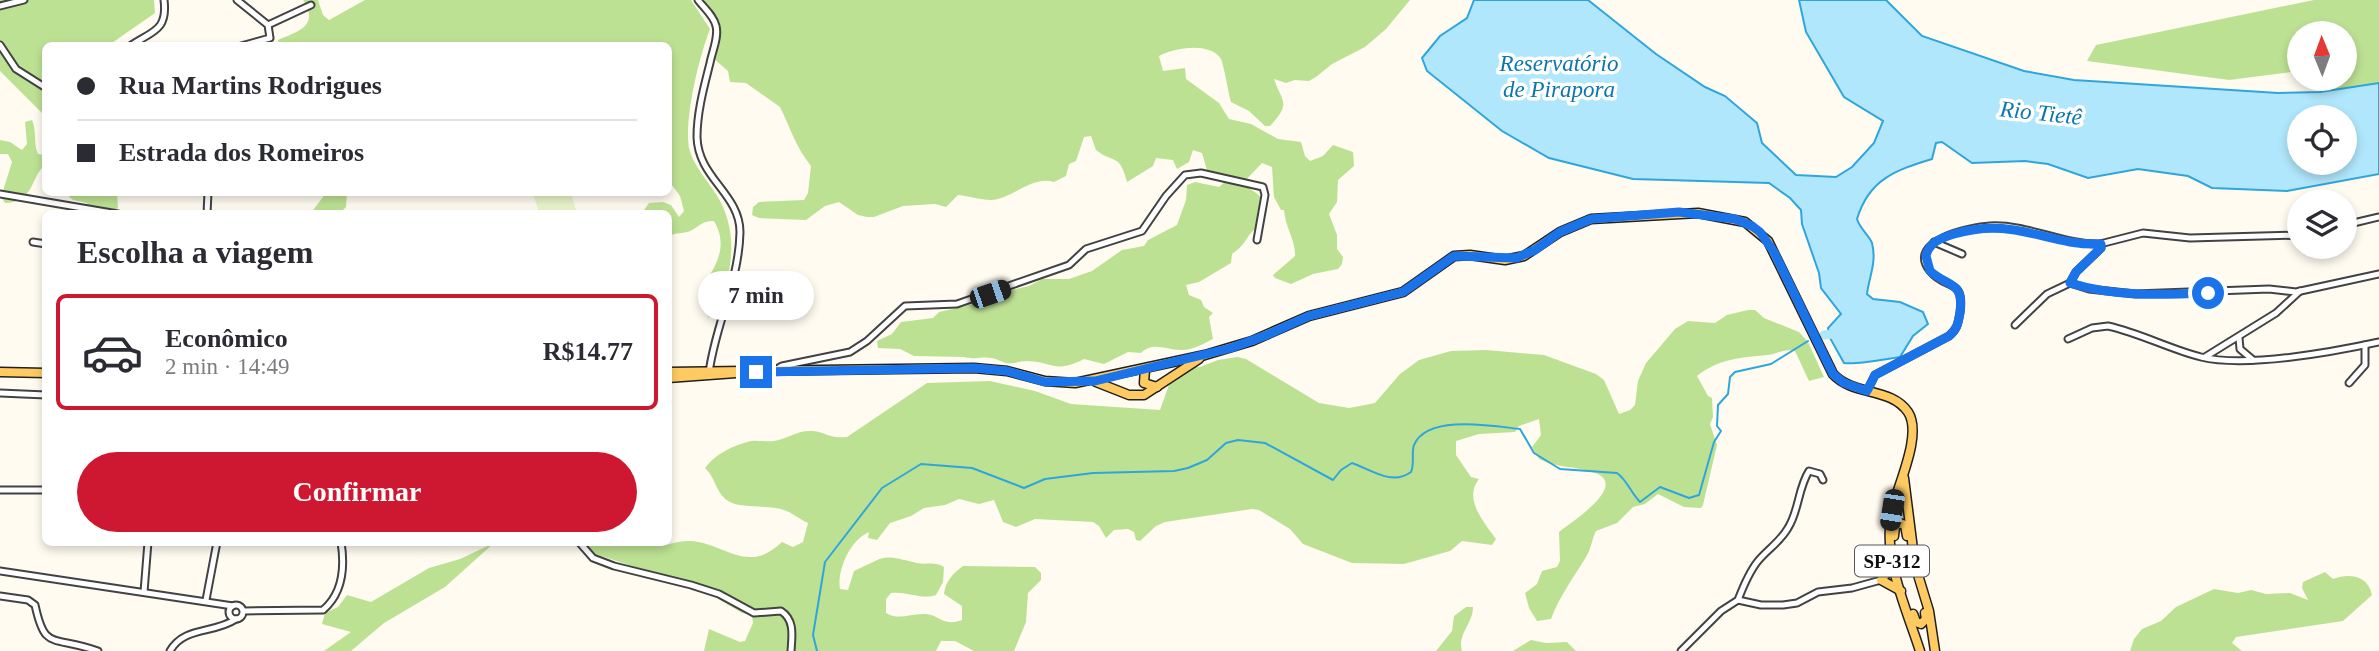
<!DOCTYPE html>
<html lang="pt">
<head>
<meta charset="utf-8">
<style>
	:root { --surface:#fff; --page:#f2f2f3; --text:#2b2b33; --muted:#7c7c81; --line:#e1e1e2; --accent:#ce1831 }
	body { margin:0; font-family:Georgia,serif; background:var(--page); color:var(--text); height:100vh; display:flex; flex-direction:column; font-size:26px; white-space:nowrap }
	* { box-sizing:border-box; margin:0 }
	p { font-size:23px; color:var(--muted) }
	.icon { flex:none; width:38px; height:38px; fill:none; stroke:currentColor; stroke-width:2; stroke-linecap:round; stroke-linejoin:round }
	.map { position:relative; flex:1; overflow:hidden }
	.details { position:absolute; left:42px; top:210px; width:630px; height:336px; display:flex; flex-direction:column; background:var(--surface); border-radius:10px; box-shadow:0 4px 10px #0003 }
	.details>* { flex:none }
	.banner { position:absolute; left:42px; top:42px; width:630px; height:154px; border-radius:10px; box-shadow:0 4px 10px #0003; display:grid; align-content:center; height:154px; padding:0 35px; background:var(--surface) }
	.needle { width:46px; rotate:359deg }
	.buttons { position:absolute; left:2287px; top:21px; display:grid; gap:14px }
	.buttons a { display:grid; place-items:center; width:70px; height:70px; border-radius:50%; background:var(--surface); box-shadow:0 4px 10px #0003; font-size:35px }
	.end { position:absolute; width:32px; height:32px; margin:-16px; border:9px solid #1a73e8; background:#fff; box-shadow:0 0 0 4px #fff }
	.from { border-radius:50% }
	.bubble { position:absolute; height:49px; border-radius:24px; background:var(--surface); box-shadow:0 4px 10px #0003; font-size:23px; font-weight:700; line-height:49px; text-align:center }
	.car { position:absolute; width:21px; height:42px; margin:-21px -10px; border-radius:9px; box-shadow:0 0 5px 2px #0007; background:linear-gradient(#222 24%,#8ab4d8 0 40%,#222 0 76%,#8ab4d8 0 86%,#222 0) }
	.banner b { display:flex; align-items:center; gap:24px; height:66px; font-size:26px }
	.banner b+b { border-top:2px solid var(--line) }
	.banner i { width:18px; height:18px; background:var(--text) }
	ul { padding:0; list-style:none }
	li { display:flex; align-items:center; gap:21px; height:116px; margin:0 14px 10px; padding:0 21px; border:4px solid var(--line); border-radius:10px }
	li div { flex:1 }
	li b { display:block; font-size:26px }
	li em { font-style:normal; font-weight:700 }
	li.on { border-color:var(--accent) }
	li>.icon { width:63px; height:63px; stroke-width:1.5 }
	h2 { padding:0 35px; font-size:32px; line-height:84px }
	.primary-button { display:flex; gap:14px; margin-top:auto; padding:14px 35px }
	.primary-button a { flex:1; height:80px; border-radius:42px; background:var(--accent); color:#fff; font-size:28px; font-weight:700; line-height:80px; text-align:center }
	.map>svg:first-child { display:block }
	.forest { fill:#bde193 }
	.pitch { fill:#e9f4c9 }
	.water { fill:#b0e7fc; stroke:#2fa6db; stroke-width:2; fill-rule:evenodd }
	.lines { fill:none; stroke-linecap:round; stroke-linejoin:round }
	.stream { stroke:#2fa6db; stroke-width:2 }
	.river { stroke:#b0e7fc; stroke-width:9 }
	.minor-casing { stroke:#424242; stroke-width:9 }
	.primary-casing { stroke:#202020; stroke-width:11 }
	.minor { stroke:#fff; stroke-width:5 }
	.primary { stroke:#ffca61; stroke-width:8 }
	.route { stroke:#1a73e8; stroke-width:9 }
	.labels { text-anchor:middle; dominant-baseline:central; stroke-width:7; stroke-linejoin:round; paint-order:stroke }
	.shield { fill:#fff; stroke:#575757; stroke-width:2 }
	.shield-label { font-size:19px; font-weight:bold; fill:#0f0f0f }
	.water-label { font-size:23px; font-style:italic; fill:#0a76af; stroke:#fff }
</style>
</head>
<body>
<div class="map">
<svg width="2379" height="651" viewBox="0 0 2379 651">
	<rect width="100%" height="100%" fill="#fffbf1"/>
	<!-- forest -->
	<g class="forest">
		<path d="M0 0H154L155 13 109 45 46 46 45 116 0 71Z"/>
		<path d="M303 0H318L323 15 329 20 365 0H691L710 29C699 57 684 119 689 148 693 165 707 180 716 194 734 222 735 255 725 286 721 298 717 310 708 318L706 281C719 262 727 243 714 221 702 221 701 225 692 230 684 235 676 231 669 237L668 214 642 213 649 203 663 202 671 205 679 217 684 211 680 196 669 181 668 46H279L278 40C295 32 321 27 303 0Z"/>
		<path d="M704 0H1410L1386 29 1365 47 1332 64 1316 77 1309 81 1295 80 1286 83 1274 79C1282 103 1292 102 1270 126H1265L1249 111 1231 102C1229 95 1223 62 1221 59 1210 41 1173 48 1159 56L1163 71 1185 68 1186 79 1219 103 1229 119 1251 124 1278 139 1301 142 1305 156 1310 161 1323 156 1333 145 1353 152 1354 166 1338 180 1337 202 1329 214 1337 235V249L1343 257 1342 264 1338 269 1313 274 1291 284 1275 278 1273 275 1295 256C1296 242 1285 226 1284 210H1281L1274 197 1272 167 1262 163 1242 184C1258 194 1279 204 1258 226 1255 230 1253 230 1250 234 1243 244 1243 246 1232 254L1231 263 1199 282 1186 285 1189 295 1201 300 1204 307 1213 313 1209 317 1213 339C1203 344 1191 351 1180 350 1166 350 1153 341 1141 353L1128 352 1104 364 1084 359C1055 374 1054 362 1027 361 1020 361 1014 364 1006 363 1001 362 996 358 991 358 981 356 974 360 964 357L914 356 900 349 878 348 877 341 892 334 901 322 933 318 939 312 987 301 999 293 1029 286 1042 279H1069L1092 271 1122 250 1144 246 1148 240 1177 225 1186 200 1187 185 1195 182 1219 187 1226 181 1207 170 1202 153 1193 150 1189 162 1177 169 1173 160 1156 158 1153 166 1127 182C1119 152 1115 165 1096 150L1091 136 1084 137 1076 161 1069 164 1066 176 1054 182C1032 175 1012 199 991 200 981 200 969 196 958 195L946 207 935 204 903 206 874 217H867L858 215 839 202 825 206 806 220 759 218 752 215 753 207 759 202 804 200 808 193 811 166C795 146 790 127 780 107L746 83 730 82 728 71 714 59 720 26Z"/>
		<path d="M2314 0H2379V83L2320 92 2314 79H2345V33H2300L2299 71 2229 80 2087 61 2096 45Z"/>
		<path d="M32 120C37 131 33 143 38 154L45 155V165C31 176 34 203 5 203L1 197 12 162 8 154H0V140L10 142 22 150 27 144 25 122Z"/>
		<path d="M65 193H117L118 208C109 214 99 214 89 210L87 203 73 200Z"/>
		<path d="M326 193H347L346 207 340 213H311Z"/>
		<path d="M1748 310H1755L1764 318 1799 332 1808 342 1824 377 1809 381 1795 351C1784 348 1778 354 1767 355 1740 358 1720 358 1697 376L1708 396 1712 398 1713 417 1710 424 1717 445 1703 505 1701 508 1684 507 1658 494 1645 504 1633 507 1617 523 1596 531C1592 539 1591 549 1586 557 1574 577 1559 597 1551 619L1537 621 1529 608 1525 593 1537 584 1542 571 1557 567 1560 561 1559 532C1570 523 1633 483 1592 472 1574 466 1557 468 1539 459L1532 447 1541 435 1539 419 1519 426 1515 432 1479 434 1456 441V455L1471 477 1479 479C1463 499 1484 522 1496 539L1492 545 1462 541 1450 551 1404 564 1352 563 1303 544 1290 529 1259 510 1252 509 1165 522 1156 526 1140 541 1136 540 1134 532 1128 529 1114 530 1106 538 1099 526 1093 522 1035 519 1016 527 1003 522 994 500 979 504 959 499 945 505 924 508 911 516 890 523 877 540 868 538 869 532C849 541 837 571 840 589L848 590 854 571C888 556 879 554 917 563 927 565 935 561 944 567L943 582 936 595C921 600 907 591 891 593L886 599V613C899 621 911 613 925 614 941 615 942 627 962 620V606L944 594C945 582 953 573 963 566L1035 567 1041 573V580L1028 593 1026 622 1014 651H974L955 641H941L936 651H704L709 629 740 642 745 641 753 623 752 615 742 613 700 588 586 551 587 543H647C662 550 674 540 690 541 714 542 731 558 753 557 765 556 773 550 782 542L793 547 803 542 808 523C799 519 793 513 784 510 769 505 740 508 730 502 716 495 716 478 705 468 715 454 734 445 751 441 759 440 766 442 774 441 787 439 796 431 810 431 826 431 827 439 847 437L927 383 990 381 1035 391 1071 404 1160 410 1170 382 1183 368 1200 367 1218 360 1237 357 1246 359 1319 403 1349 408 1375 403 1400 374 1419 360 1451 351 1486 350 1544 355 1596 374 1604 380 1619 414 1630 410 1635 405 1638 381 1646 363 1675 329 1688 321 1715 323 1727 315Z"/>
		<path d="M494 543 445 587 384 623 351 651H324L351 632 322 624 325 613 338 607 347 595 371 602 429 568 460 559Z"/>
		<path d="M2325 572 2333 579C2349 573 2368 575 2372 595L2343 621 2236 637 2232 643 2242 651H2130L2134 639 2142 629 2161 621 2176 607 2214 589 2238 593 2251 590 2266 594 2290 593 2308 600 2302 588 2303 582Z"/>
		<path d="M1466 607H1473C1473 624 1457 634 1462 651H1436L1452 631 1454 616Z"/>
		<path d="M1531 640 1546 643 1567 642 1576 651H1513Z"/>
	</g>
	<!-- pitch -->
	<path class="pitch" d="M533 193H571L577 213H539Z"/>
	<!-- water -->
	<path class="water" d="M1474 0H1588L1656 54 1705 87 1725 96 1757 123 1762 143 1796 175 1836 177 1852 167 1874 143 1883 121 1844 97 1806 32 1799 0H1886L1922 36 2024 71 2074 80 2278 93 2320 92 2379 83V174L2287 191 2212 188 2188 176 2138 169 2088 178 2048 164 2025 161 1972 163 1942 142 1936 143 1932 159C1896 170 1869 179 1857 219 1860 229 1869 235 1872 243 1877 262 1869 277 1867 294L1873 299 1900 302 1923 312 1928 324 1913 336 1900 357C1886 359 1856 365 1844 363L1830 338 1828 328 1841 314 1821 288 1819 273 1802 224 1801 210 1790 198 1769 183 1633 179 1549 158 1502 131 1427 71 1422 58 1440 36 1467 18ZM2300 117H2345V163H2300Z"/>
	<g class="lines">
		<!-- stream -->
		<path class="stream" d="M817 651 813 635 825 562 882 488 921 464 972 468 1024 488 1045 479 1093 473 1174 471 1188 468 1207 460 1226 443 1238 440 1265 443 1333 480 1341 470 1352 463C1372 470 1392 486 1411 472 1415 463 1411 453 1414 445 1427 414 1493 426 1520 429L1534 453 1560 469 1617 473C1627 480 1631 493 1640 502L1660 487 1689 498 1699 495 1714 442 1721 431 1717 426 1718 405 1728 394 1730 377 1735 372 1771 364 1808 341"/>
		<!-- river -->
		<path class="river" d="M1824 335 1840 333"/>
		<!-- minor casing -->
		<g class="minor-casing">
			<g id="minor">
				<path d="M237 0 268 25 270 38 241 46"/>
				<path d="M698 0C704 8 714 16 716 26 719 37 712 52 710 63 704 87 697 112 697 137 698 178 740 194 740 232 739 282 715 325 709 373"/>
				<path d="M0 6 24 0"/>
				<path d="M268 25 311 5"/>
				<path d="M0 45 16 69 46 88"/>
				<path d="M130 46C152 31 168 31 164 0"/>
				<path d="M0 194 118 214"/>
				<path d="M207 214 208 192"/>
				<path d="M2345 225 2379 217"/>
				<path d="M33 242 46 244"/>
				<path d="M1934 242 1962 254"/>
				<path d="M2100 244 2143 233 2190 238 2300 235"/>
				<path d="M2015 325 2047 294 2070 283 2089 289 2135 294 2269 289 2296 292 2379 274"/>
				<path d="M2239 338 2240 349 2253 360"/>
				<path d="M2068 339 2092 328 2108 326C2140 333 2169 349 2201 357 2246 368 2333 352 2379 342"/>
				<path d="M2205 357 2276 313 2300 291"/>
				<path d="M775 370 782 366 850 352 867 341 905 306 957 304 1069 265 1086 249 1142 231 1166 196 1185 175 1201 173 1263 187 1265 195 1257 240"/>
				<path d="M2349 383 2365 365V345"/>
				<path d="M1867 391 1875 375 1949 336C1957 329 1958 324 1960 313 1965 277 1946 291 1930 271 1905 240 1972 227 1990 226 2027 224 2063 245 2100 244L2101 248 2076 272 2070 283"/>
				<path d="M0 393 46 395"/>
				<path d="M0 490H46"/>
				<path d="M579 542 593 558 614 566 691 585 719 594 754 613 781 611C795 620 792 636 791 651"/>
				<path d="M0 571 233 606"/>
				<path d="M144 592 148 542"/>
				<path d="M0 596 28 600 35 605C45 651 51 635 98 651"/>
				<path d="M206 600 217 542"/>
				<path d="M1738 600C1743 587 1749 572 1758 561 1768 549 1780 542 1788 528 1799 511 1798 488 1809 471L1820 474 1823 480"/>
				<circle cx="236" cy="612" r="7"/>
				<path d="M244 611 323 610C343 593 345 567 341 542"/>
				<path d="M170 651C184 626 214 634 236 619"/>
				<path d="M1681 651 1721 611 1738 600 1761 605H1783L1797 603 1818 592 1852 588 1881 580"/>
			</g>
		</g>
		<!-- primary casing -->
		<g class="primary-casing">
			<g id="primary">
				<path d="M1145 369 1144 383 1157 387"/>
				<path d="M0 372 46 373"/>
				<path d="M668 372 974 368 1007 371 1045 381 1075 383 1205 355 1252 341 1309 316 1403 292 1454 256 1470 255 1505 260 1524 256 1560 232 1591 219 1698 213 1745 222 1768 241 1833 374C1853 396 1891 387 1908 412 1923 435 1897 486 1892 511 1882 558 1906 607 1920 651"/>
				<path d="M668 378 736 373"/>
				<path d="M1096 382 1129 395H1144L1199 359"/>
				<path d="M1904 478 1915 565 1929 611 1935 651"/>
				<path d="M1894 536 1895 526 1900 523 1905 525 1907 536"/>
				<path d="M1893 566 1881 580 1901 591"/>
				<path d="M1913 614 1916 622 1921 624 1926 619 1925 613"/>
			</g>
		</g>
		<!-- minor -->
		<use href="#minor" class="minor"/>
		<!-- primary -->
		<use href="#primary" class="primary"/>
	</g>
	<g class="lines">
		<!-- route -->
		<path class="route" d="M756 372 974 368 1007 371 1045 382 1095 381 1231 348 1267 335 1309 316 1403 292 1454 256 1516 258 1535 250 1560 232 1591 219 1679 212 1735 219 1752 226 1760 232 1774 252 1833 374 1844 383 1867 391 1875 375 1949 336C1958 329 1958 323 1960 312 1964 281 1948 287 1930 271L1926 256C1929 242 1941 238 1954 234 2016 216 2046 246 2101 244V248L2076 272 2070 283C2115 297 2162 295 2208 293"/>
	</g>
	<g class="labels">
		<!-- shield labels -->
		<rect class="shield" x="1855" y="545.5" width="74" height="31" rx="5"/>
		<g class="shield-label">
			<text x="1892" y="561">SP-312</text>
		</g>
		<!-- water labels -->
		<g class="water-label">
			<text x="1559" y="63">Reservatório<tspan x="1559" dy="26">de Pirapora</tspan></text>
			<text transform="translate(2041 113) rotate(6)">Rio Tietê</text>
		</g>
	</g>
</svg>
<div class="buttons">
<a><svg class="needle" viewBox="-14 -14 28 28"><path d="M0-13l5 13h-10z" fill="#e53935"/><path d="M0 13l5-13h-10z" fill="#7c7c81"/></svg></a>
<a><svg class="icon" aria-label="locate" viewBox="0 0 24 24"><circle cx="12" cy="12" r="6"/><path d="M12 2v4M12 18v4M2 12h4M18 12h4"/></svg></a>
<a><svg class="icon" aria-label="layers" viewBox="0 0 24 24"><path d="M12 4l9 5-9 5-9-5zM3 14l9 5 9-5"/></svg></a>
</div>
<i class="end from" style="left:2208px;top:293px"></i>
<i class="end" style="left:756px;top:372px"></i>
<div class="bubble" style="left:698px;top:271px;width:116px">7 min</div>
<i class="car" style="left:990px;top:294px;rotate:71deg"></i>
<i class="car" style="left:1892px;top:510px;rotate:189deg"></i>
<div class="banner">
<b><i class="from"></i>Rua Martins Rodrigues</b>
<b><i></i>Estrada dos Romeiros</b>
</div>
<section class="details">
<h2>Escolha a viagem</h2>
<ul>
<li class="on"><svg class="icon" aria-label="car" viewBox="0 0 24 24"><path d="M5 17H2v-5l4-1 3-4h7l3 4 3 1v5h-3M9 17h6M6 11h13"/><circle cx="7" cy="17" r="2"/><circle cx="17" cy="17" r="2"/></svg><div><b>Econômico</b><p>2 min · 14:49</p></div><em>R$14.77</em></li>
</ul>
<div class="primary-button"><a>Confirmar</a></div>
</section>
</div>
</body>
</html>
